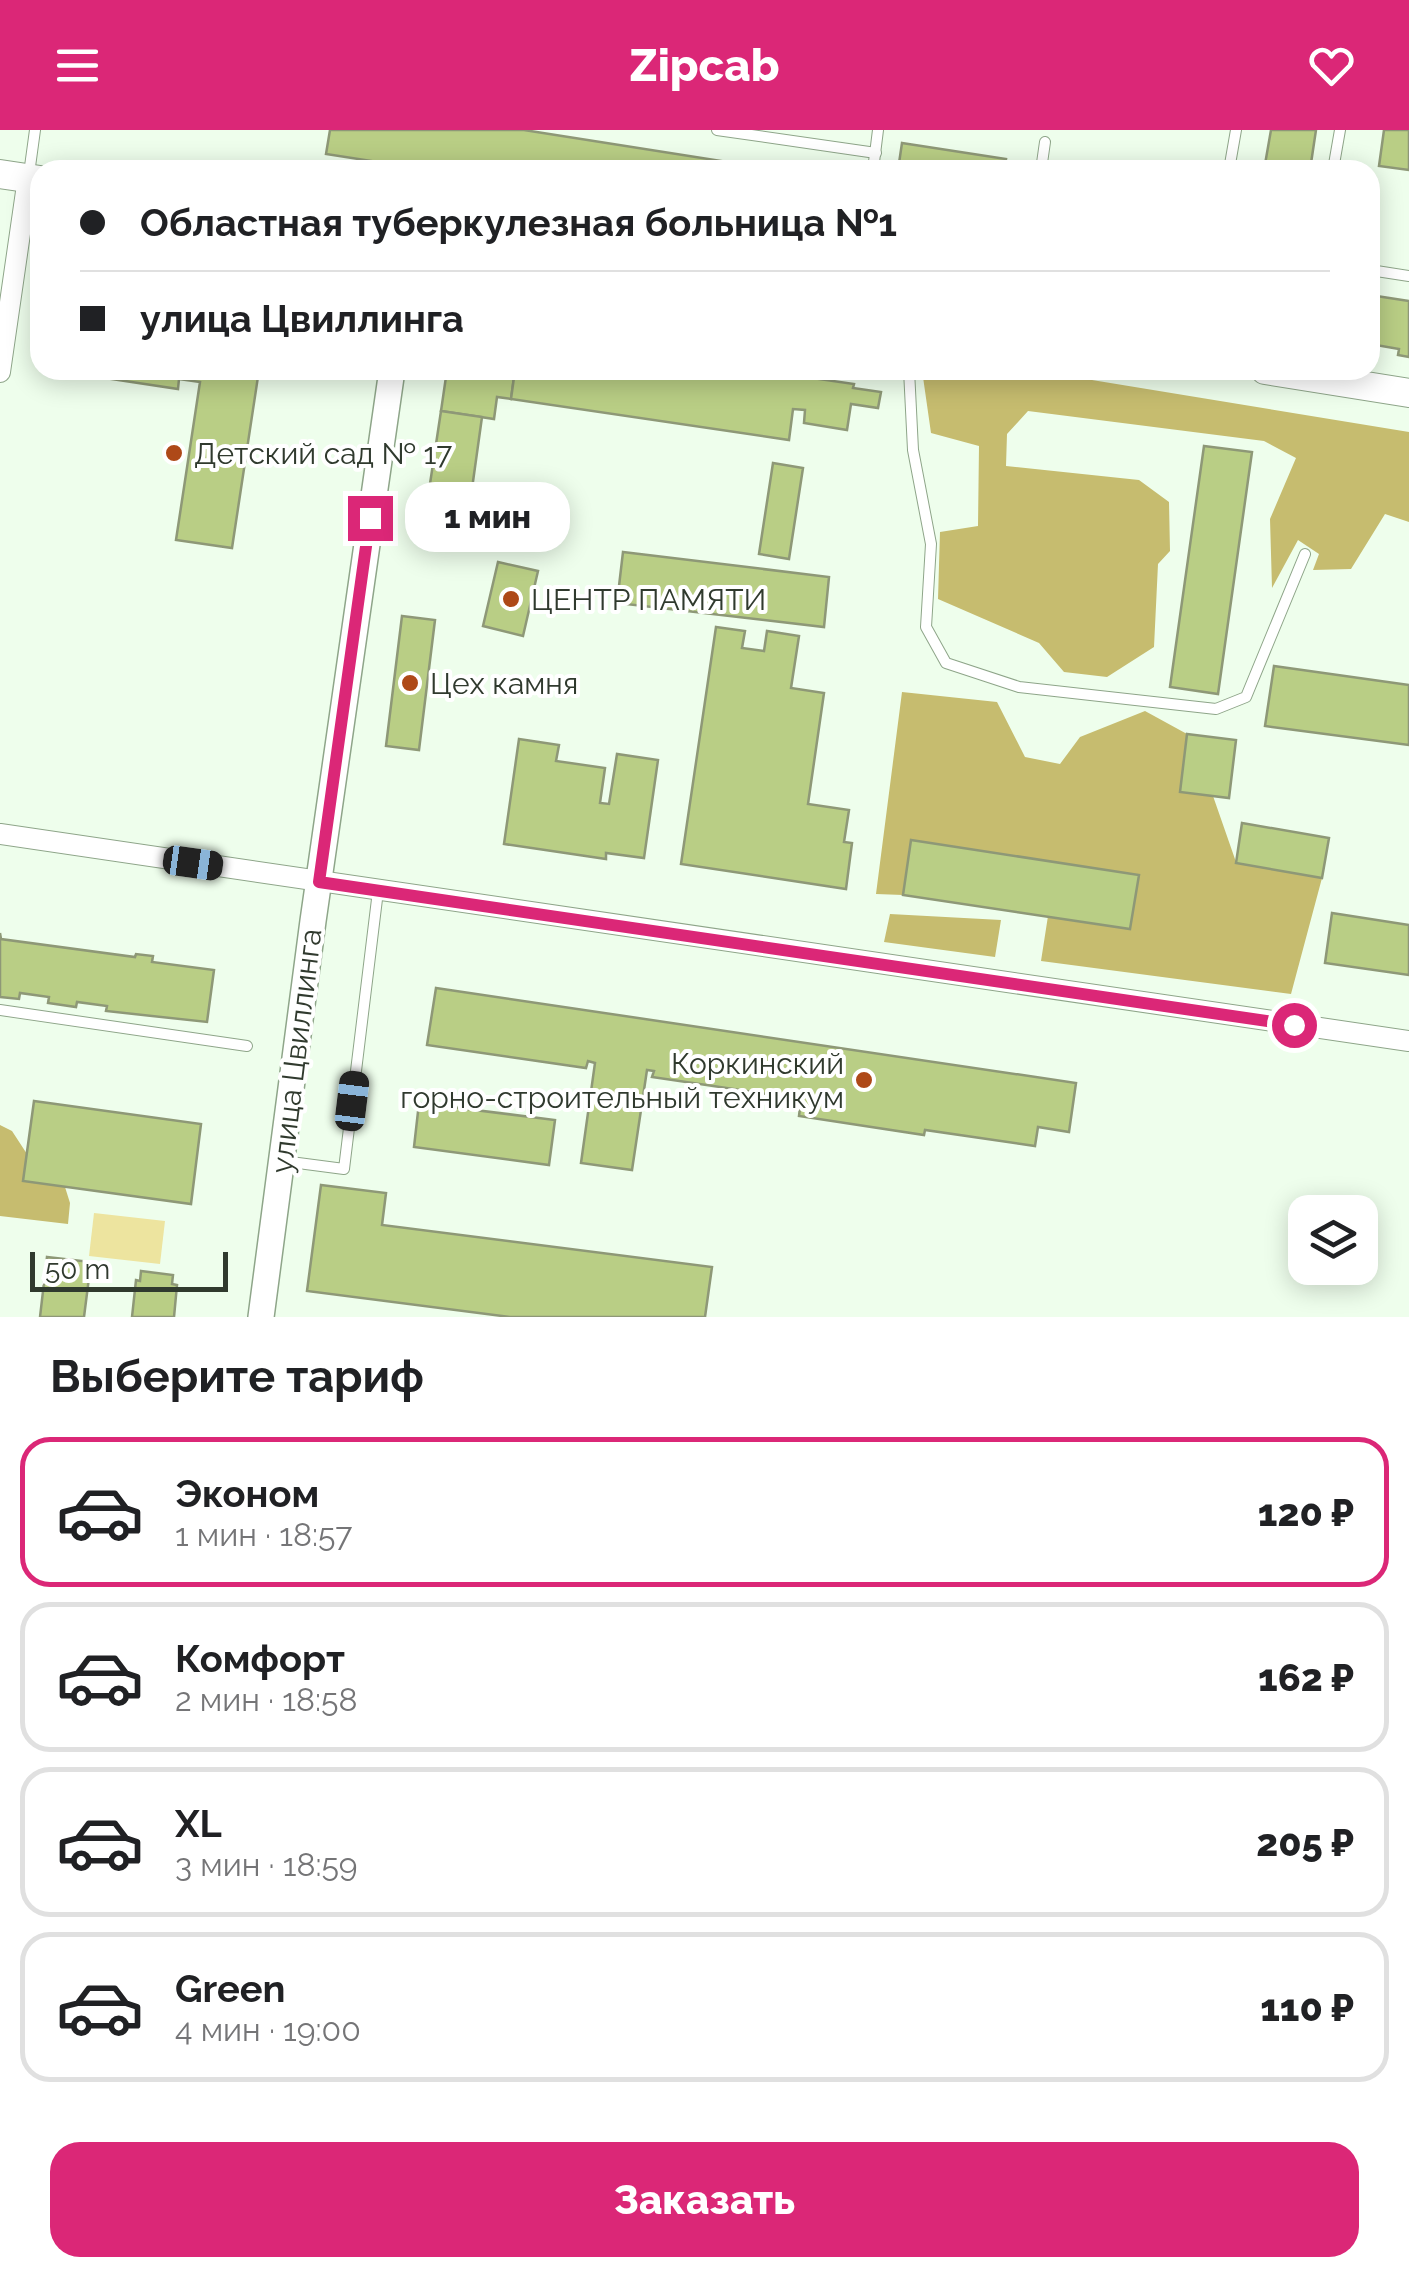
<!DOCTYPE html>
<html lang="ru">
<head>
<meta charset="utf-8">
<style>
	:root { --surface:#fff; --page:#f2f2f2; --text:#202124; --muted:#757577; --line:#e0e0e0; --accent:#db2777 }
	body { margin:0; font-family:Raleway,sans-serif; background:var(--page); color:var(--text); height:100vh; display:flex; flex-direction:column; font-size:38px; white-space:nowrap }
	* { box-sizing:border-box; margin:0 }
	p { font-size:32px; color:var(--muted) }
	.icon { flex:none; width:55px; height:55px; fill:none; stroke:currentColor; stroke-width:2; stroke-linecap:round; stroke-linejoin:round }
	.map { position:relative; height:1187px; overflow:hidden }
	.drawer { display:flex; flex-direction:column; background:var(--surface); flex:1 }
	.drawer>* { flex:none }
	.banner { position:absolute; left:30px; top:30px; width:1350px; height:220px; border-radius:30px; box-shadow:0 5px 25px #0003; display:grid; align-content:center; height:220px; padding:0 50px; background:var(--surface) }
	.buttons { position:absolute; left:1288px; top:1065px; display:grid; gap:20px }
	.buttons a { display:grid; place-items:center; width:90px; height:90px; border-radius:20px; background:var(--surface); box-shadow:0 5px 25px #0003; font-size:50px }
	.scale { position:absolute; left:30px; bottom:25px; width:198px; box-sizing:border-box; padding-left:10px; border:5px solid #303a2e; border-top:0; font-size:28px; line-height:35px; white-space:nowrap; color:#303a2e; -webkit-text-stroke:8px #fff; paint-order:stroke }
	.end { position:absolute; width:45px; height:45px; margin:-22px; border:12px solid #db2777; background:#fff; box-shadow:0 0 0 5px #fff }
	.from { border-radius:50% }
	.bubble { position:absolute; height:70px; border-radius:30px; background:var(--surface); box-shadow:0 5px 25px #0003; font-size:32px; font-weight:800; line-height:70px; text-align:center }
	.car { position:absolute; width:30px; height:60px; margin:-30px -15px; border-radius:12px; box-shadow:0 0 8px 2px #0007; background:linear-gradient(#222 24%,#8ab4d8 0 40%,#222 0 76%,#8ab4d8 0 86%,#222 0) }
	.banner b { display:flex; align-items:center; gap:35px; height:95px; font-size:38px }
	.banner b+b { border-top:2px solid var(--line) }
	.banner i { width:25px; height:25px; background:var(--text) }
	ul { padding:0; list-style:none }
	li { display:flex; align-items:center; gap:30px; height:150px; margin:0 20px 15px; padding:0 30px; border:5px solid var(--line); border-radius:30px }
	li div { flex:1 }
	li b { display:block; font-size:38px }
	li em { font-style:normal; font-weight:800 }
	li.current { border-color:var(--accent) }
	li>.icon { width:90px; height:90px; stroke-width:1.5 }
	h2 { padding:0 50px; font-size:45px; line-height:120px }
	.button { display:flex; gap:20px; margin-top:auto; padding:20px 50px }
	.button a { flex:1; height:115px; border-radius:30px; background:var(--accent); color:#fff; font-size:40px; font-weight:800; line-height:115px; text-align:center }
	header { display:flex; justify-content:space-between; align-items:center; height:130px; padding:0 50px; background:var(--accent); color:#fff; font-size:45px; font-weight:800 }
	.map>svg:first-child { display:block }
	.green { fill:#ede49f }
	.forest { fill:#c6bc6f }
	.building { fill:#b9ce85; stroke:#8e9877; stroke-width:2.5 }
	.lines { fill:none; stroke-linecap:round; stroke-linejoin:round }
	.service-casing { stroke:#8ea589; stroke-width:12 }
	.minor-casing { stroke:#8ea589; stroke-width:22 }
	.tertiary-casing { stroke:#8ea589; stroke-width:28 }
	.secondary-casing { stroke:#8ea589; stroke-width:30 }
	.service { stroke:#fff; stroke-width:10 }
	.minor { stroke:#fff; stroke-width:20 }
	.tertiary { stroke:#fff; stroke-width:25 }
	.secondary { stroke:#fff; stroke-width:28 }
	.route { stroke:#db2777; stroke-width:12 }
	.poi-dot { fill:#ae4918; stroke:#fff; stroke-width:4 }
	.labels { text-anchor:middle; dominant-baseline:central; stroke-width:8; stroke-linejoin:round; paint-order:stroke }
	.poi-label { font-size:30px; fill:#303a2e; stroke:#fff; text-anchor:start }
	.street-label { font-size:30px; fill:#303a2e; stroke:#fff }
</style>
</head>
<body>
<header><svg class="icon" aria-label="menu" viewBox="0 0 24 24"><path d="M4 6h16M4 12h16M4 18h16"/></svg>Zipcab<svg class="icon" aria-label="heart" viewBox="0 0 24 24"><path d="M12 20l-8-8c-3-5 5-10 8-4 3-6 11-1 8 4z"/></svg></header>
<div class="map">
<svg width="1409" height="1187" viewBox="0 0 1409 1187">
	<rect width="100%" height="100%" fill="#eefeec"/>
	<!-- green -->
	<path class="green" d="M94 1083 165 1091 160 1134 89 1126Z"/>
	<!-- forest -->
	<g class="forest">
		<path d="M922 240H1031L1409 302V392L1385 384 1351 439 1313 440 1319 424 1298 410 1272 458 1270 389 1296 328 1264 311 1028 281 1007 304 1006 336 1139 350 1169 372 1170 421 1158 434 1154 517 1107 547 1064 542 1039 513 938 469 940 402 978 396 979 316 931 303Z"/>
		<path d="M902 562 997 572 1025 627 1060 634 1080 607 1145 581 1187 604 1181 661 1213 666 1236 732 1322 748 1291 864 1041 831 1048 786 1138 745 911 710 903 765 876 764Z"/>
		<path d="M890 784 1001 790 995 827 884 812Z"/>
		<path d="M0 995 12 1001 27 1024 24 1051 65 1057 70 1073 68 1094 0 1086Z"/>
	</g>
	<!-- building -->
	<g class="building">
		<path d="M330 0H524L778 40H429L326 24Z"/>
		<path d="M1271 0H1316L1310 40H1264Z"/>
		<path d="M1384 0H1409V40L1379 36Z"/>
		<path d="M902 13 1006 29 1004 40H898Z"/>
		<path d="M1370 165 1409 171V227L1398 225 1399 219 1370 214Z"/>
		<path d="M86 240H259L232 418 176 410 200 252 179 249 178 259 85 245Z"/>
		<path d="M447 240H515L511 269 497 267 494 289 441 281Z"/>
		<path d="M515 240H756L854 254 853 258 881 262 878 278 851 274 847 300 804 293 805 280 793 279 789 310 511 269Z"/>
		<path d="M441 281 482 287 470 373 428 367Z"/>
		<path d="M1204 316 1252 322 1218 564 1170 557Z"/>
		<path d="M773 333 803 338 789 429 759 424Z"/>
		<path d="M623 422 829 447 824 497 617 473Z"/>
		<path d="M498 432 538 441 523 506 483 496Z"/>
		<path d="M402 486 435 490 419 620 386 616Z"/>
		<path d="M716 497 745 501 742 518 764 521 767 501 799 506 791 558 824 563 808 674 849 680 844 712 852 713 846 759 681 734Z"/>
		<path d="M1274 536 1409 555V615L1265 596Z"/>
		<path d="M1187 604 1236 610 1229 668 1180 662Z"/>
		<path d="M519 609 559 615 556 631 605 638 600 673 609 674 617 624 658 630 644 728 606 723V729L504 714Z"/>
		<path d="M1242 693 1329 708 1322 748 1236 733Z"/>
		<path d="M911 710 1139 745 1130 799 903 765Z"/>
		<path d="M1332 783 1409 795V845L1325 833Z"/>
		<path d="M0 803 1 809 135 827 136 824 153 826 152 832 214 840 207 892 106 881 107 876 77 872 76 877 48 873 49 867 20 863 19 869 0 867Z"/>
		<path d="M436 858 1076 953 1069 1002 1038 997 1035 1016 925 1000 924 1005 799 986 801 969 652 947 654 941 647 940 632 1040 581 1033 595 933 588 931 586 938 427 915Z"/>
		<path d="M34 971 201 994 191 1074 23 1051Z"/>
		<path d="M419 973 555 990 549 1035 414 1017Z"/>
		<path d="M321 1055 386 1063 382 1095 712 1137 705 1187H510L307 1161Z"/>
		<path d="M47 1127 91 1132 84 1187H40Z"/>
		<path d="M141 1141 173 1145 172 1154 177 1155 174 1187H132L136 1150 140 1151Z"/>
	</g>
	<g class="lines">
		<!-- service casing -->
		<g class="service-casing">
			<g id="service">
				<path d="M717 0 876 23"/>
				<path d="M873 40 878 0"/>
				<path d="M1041 40 1045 12"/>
				<path d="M1229 40 1236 0"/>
				<path d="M1333 40 1340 0"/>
				<path d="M29 44 35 0"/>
				<path d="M1370 140 1409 146"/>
				<path d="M909 240 913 320 931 414 926 497 946 533 1019 557 1216 579 1246 567 1305 424"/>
				<path d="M0 880 247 916"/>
				<path d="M283 1031 344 1039 378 761"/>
			</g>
		</g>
		<!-- minor casing -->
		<g class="minor-casing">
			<g id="minor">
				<path d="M0 242 28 48"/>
				<path d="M0 704 1409 911"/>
			</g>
		</g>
		<!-- tertiary casing -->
		<g class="tertiary-casing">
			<path id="tertiary" d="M261 1187 313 791 392 240"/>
		</g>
		<!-- secondary casing -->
		<g class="secondary-casing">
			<g id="secondary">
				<path d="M0 44 40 50"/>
				<path d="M1265 240 1409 263"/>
			</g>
		</g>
		<!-- service -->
		<use href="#service" class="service"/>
		<!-- minor -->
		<use href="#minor" class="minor"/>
		<!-- tertiary -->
		<use href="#tertiary" class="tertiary"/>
		<!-- secondary -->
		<use href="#secondary" class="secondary"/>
	</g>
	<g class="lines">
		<!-- route -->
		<path class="route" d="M370 388 319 752 1294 895"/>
	</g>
	<!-- markers -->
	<g class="poi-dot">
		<circle cx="174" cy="323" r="10"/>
		<circle cx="511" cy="469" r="10"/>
		<circle cx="410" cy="553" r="10"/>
		<circle cx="864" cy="950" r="10"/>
	</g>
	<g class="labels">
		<!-- poi labels -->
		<g class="poi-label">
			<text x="194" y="323">Детский сад № 17</text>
			<text x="531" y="469">ЦЕНТР ПАМЯТИ</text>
			<text x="430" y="553">Цех камня</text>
			<text x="844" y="933" text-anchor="end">Коркинский<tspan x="844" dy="34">горно-строительный техникум</tspan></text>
		</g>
		<!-- street labels -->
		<g class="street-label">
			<text transform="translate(296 921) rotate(-83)">улица Цвиллинга</text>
		</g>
	</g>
</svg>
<div class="buttons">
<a><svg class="icon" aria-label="layers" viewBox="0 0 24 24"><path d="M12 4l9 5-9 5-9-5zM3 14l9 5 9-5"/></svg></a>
</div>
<div class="scale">50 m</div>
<i class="end from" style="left:1294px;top:895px"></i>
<i class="end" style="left:370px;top:388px"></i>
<div class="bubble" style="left:405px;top:352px;width:165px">1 мин</div>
<i class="car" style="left:193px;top:733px;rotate:98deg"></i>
<i class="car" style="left:352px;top:971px;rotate:7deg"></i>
<div class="banner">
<b><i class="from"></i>Областная туберкулезная больница №1</b>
<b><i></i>улица Цвиллинга</b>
</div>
</div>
<section class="drawer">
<h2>Выберите тариф</h2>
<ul>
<li class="current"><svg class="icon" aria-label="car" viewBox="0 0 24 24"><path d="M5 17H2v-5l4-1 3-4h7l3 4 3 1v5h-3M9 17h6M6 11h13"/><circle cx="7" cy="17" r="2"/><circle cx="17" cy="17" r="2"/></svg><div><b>Эконом</b><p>1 мин · 18:57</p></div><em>120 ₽</em></li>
<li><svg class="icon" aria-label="car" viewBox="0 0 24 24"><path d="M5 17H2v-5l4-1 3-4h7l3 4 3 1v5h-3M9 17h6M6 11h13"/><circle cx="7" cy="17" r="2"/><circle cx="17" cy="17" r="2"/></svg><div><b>Комфорт</b><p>2 мин · 18:58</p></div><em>162 ₽</em></li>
<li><svg class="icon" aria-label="car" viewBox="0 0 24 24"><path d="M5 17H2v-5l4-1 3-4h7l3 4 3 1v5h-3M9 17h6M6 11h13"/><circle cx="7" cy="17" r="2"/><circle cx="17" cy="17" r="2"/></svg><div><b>XL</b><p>3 мин · 18:59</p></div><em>205 ₽</em></li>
<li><svg class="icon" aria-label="car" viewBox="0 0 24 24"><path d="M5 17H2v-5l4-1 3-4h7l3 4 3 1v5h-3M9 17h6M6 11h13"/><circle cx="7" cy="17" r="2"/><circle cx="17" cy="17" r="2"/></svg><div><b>Green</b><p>4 мин · 19:00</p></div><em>110 ₽</em></li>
</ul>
<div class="button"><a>Заказать</a></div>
</section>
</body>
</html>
